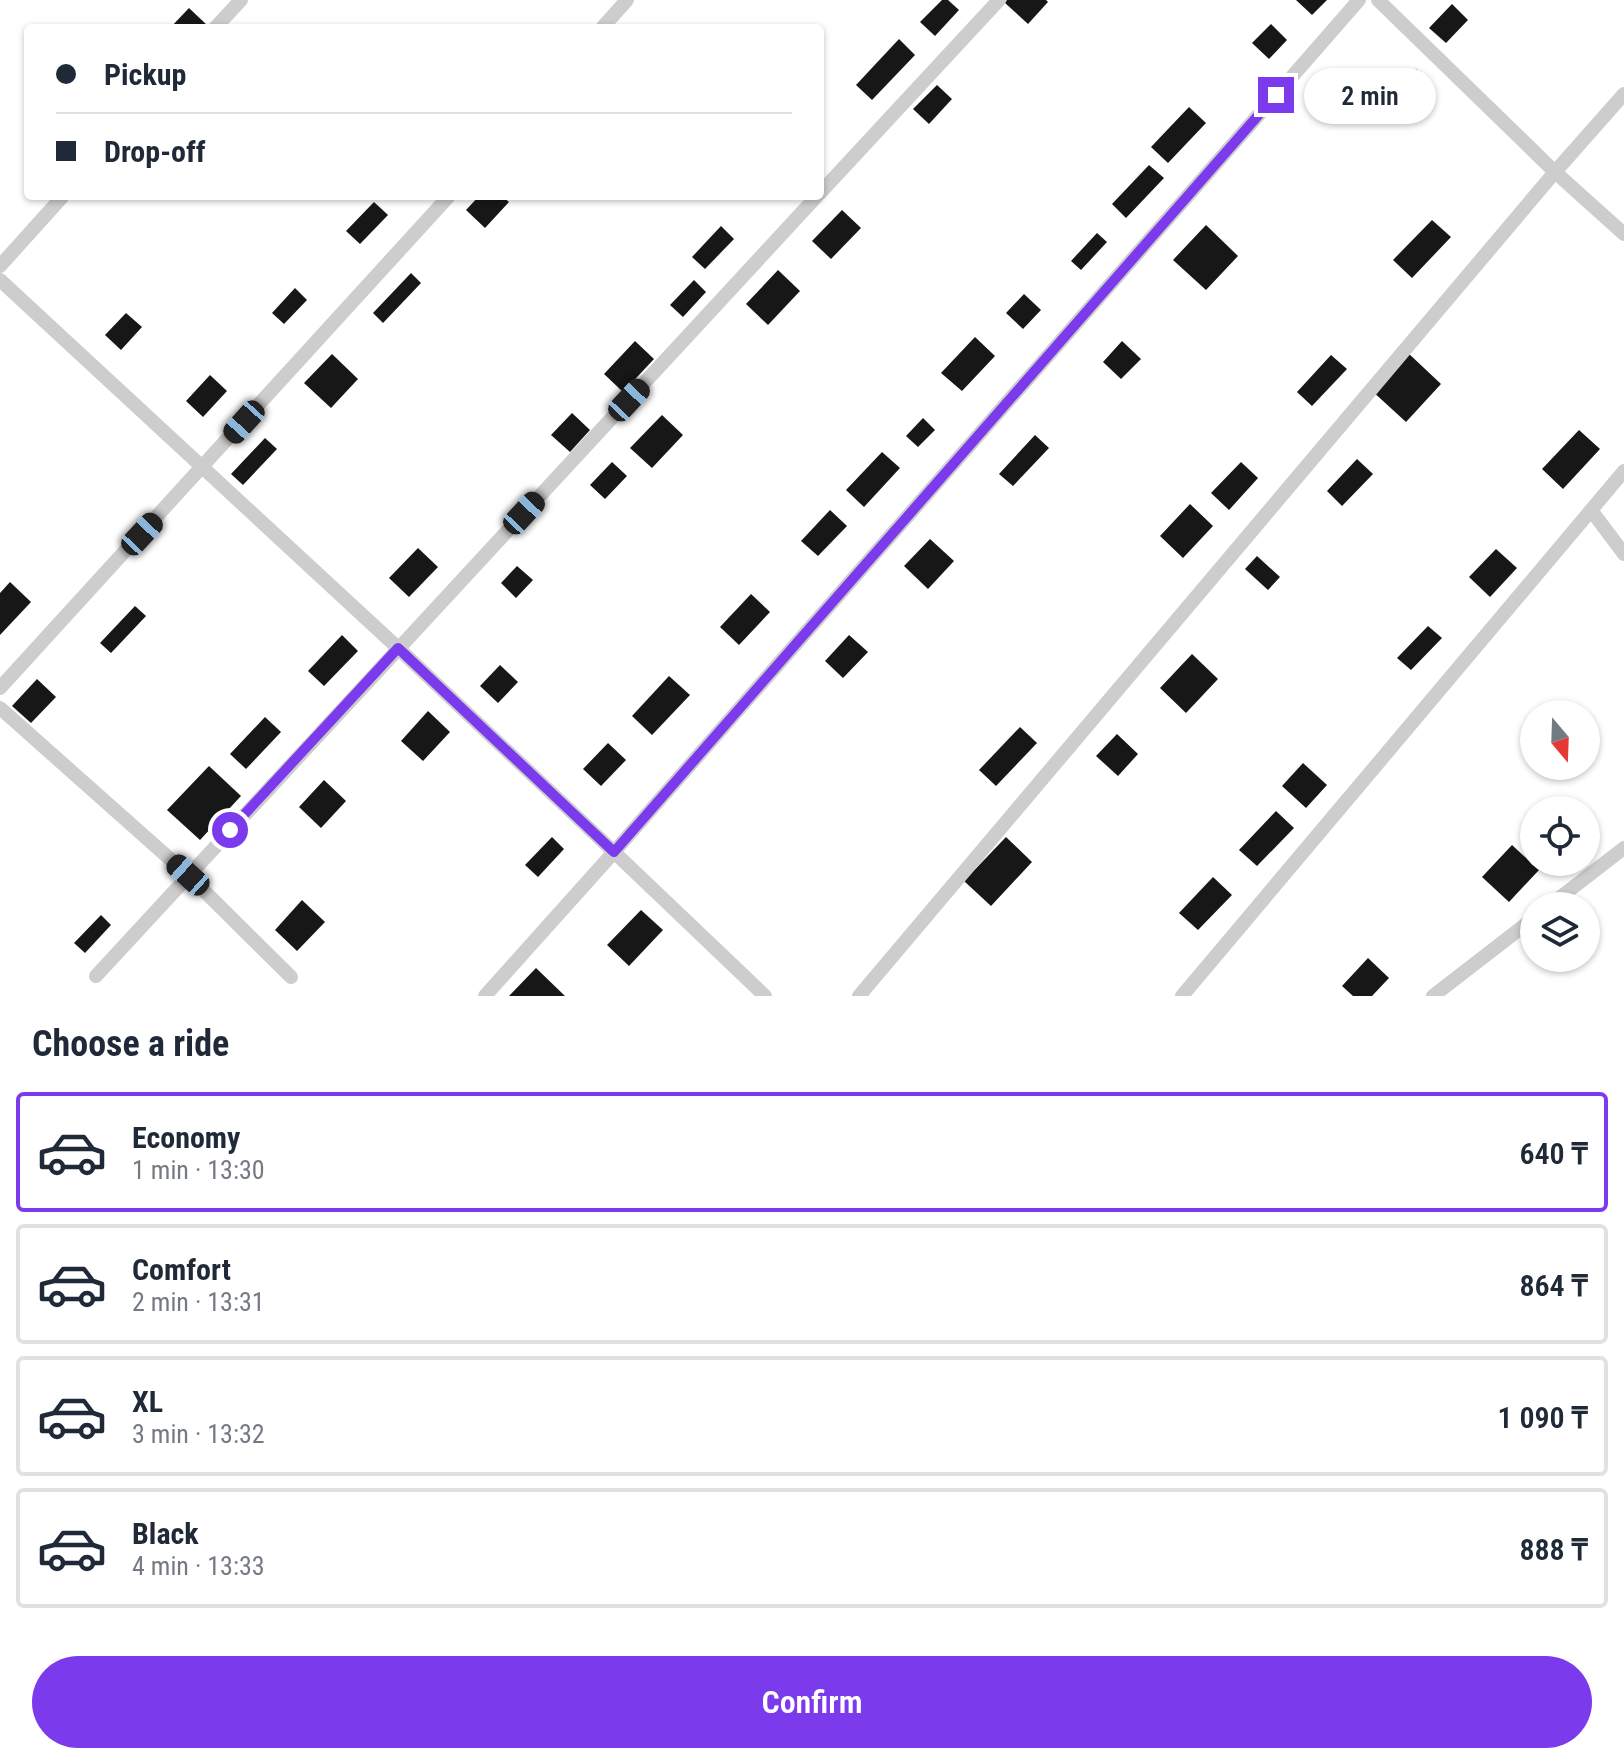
<!DOCTYPE html>
<html lang="en">
<head>
<meta charset="utf-8">
<style>
	:root { --surface:#fff; --page:#f6f6f7; --text:#1f2937; --muted:#747a83; --line:#e0e1e3; --accent:#7c3aed }
	body { margin:0; font-family:"Roboto Condensed",sans-serif; background:var(--page); color:var(--text); height:100vh; display:flex; flex-direction:column; font-size:30px; white-space:nowrap }
	* { box-sizing:border-box; margin:0 }
	p { font-size:26px; color:var(--muted) }
	.icon { flex:none; width:44px; height:44px; fill:none; stroke:currentColor; stroke-width:2; stroke-linecap:round; stroke-linejoin:round }
	.map { position:relative; height:996px; overflow:hidden }
	.panel { display:flex; flex-direction:column; background:var(--surface); flex:1 }
	.panel>* { flex:none }
	.top-card { position:absolute; left:24px; top:24px; width:800px; height:176px; border-radius:8px; box-shadow:0 2px 6px #0004; display:grid; align-content:center; height:176px; padding:0 32px; background:var(--surface) }
	.needle { width:52px; rotate:161deg }
	.fabs { position:absolute; left:1520px; top:700px; display:grid; gap:16px }
	.fabs a { display:grid; place-items:center; width:80px; height:80px; border-radius:50%; background:var(--surface); box-shadow:0 2px 6px #0004; font-size:40px }
	.end { position:absolute; width:36px; height:36px; margin:-18px; border:10px solid #7c3aed; background:#fff; box-shadow:0 0 0 4px #fff }
	.from { border-radius:50% }
	.bubble { position:absolute; height:56px; border-radius:28px; background:var(--surface); box-shadow:0 2px 6px #0004; font-size:26px; font-weight:600; line-height:56px; text-align:center }
	.car { position:absolute; width:24px; height:48px; margin:-24px -12px; border-radius:10px; box-shadow:0 0 6px 2px #0007; background:linear-gradient(#222 24%,#8ab4d8 0 40%,#222 0 76%,#8ab4d8 0 86%,#222 0) }
	.top-card b { display:flex; align-items:center; gap:28px; height:76px; font-size:30px }
	.top-card b+b { border-top:2px solid var(--line) }
	.top-card i { width:20px; height:20px; background:var(--text) }
	ul { padding:0; list-style:none }
	li { display:flex; align-items:center; gap:24px; height:120px; margin:0 16px 12px; padding:0 16px; border:4px solid var(--line); border-radius:8px }
	li div { flex:1 }
	li b { display:block; font-size:30px }
	li em { font-style:normal; font-weight:600 }
	li.on { border-color:var(--accent) }
	li>.icon { width:72px; height:72px; stroke-width:1.5 }
	h2 { padding:0 32px; font-size:36px; line-height:96px }
	.action { display:flex; gap:16px; margin-top:auto; padding:16px 32px }
	.action a { flex:1; height:92px; border-radius:48px; background:var(--accent); color:#fff; font-size:32px; font-weight:600; line-height:92px; text-align:center }
	.map>svg:first-child { display:block }
	.building { fill:#171717 }
	.lines { fill:none; stroke-linecap:round; stroke-linejoin:round }
	.minor { stroke:#cdcdcd; stroke-width:14 }
	.route { stroke:#7c3aed; stroke-width:10 }
</style>
</head>
<body>
<div class="map">
<svg width="1624" height="996" viewBox="0 0 1624 996">
	<rect width="100%" height="100%" fill="#fff"/>
	<!-- building -->
	<g class="building">
		<path d="M942 0H948L959 10 935 36 920 22Z"/>
		<path d="M1007 0H1046L1048 2 1028 24 1005 3Z"/>
		<path d="M1296 0H1327L1312 15Z"/>
		<path d="M1452 4 1468 20 1446 43 1429 28Z"/>
		<path d="M189 8 208 26 206 28H170Z"/>
		<path d="M1271 24 1287 40 1269 59 1252 43Z"/>
		<path d="M899 39 915 55 872 100 856 85Z"/>
		<path d="M1416 69 1434 86 1411 111 1393 94Z"/>
		<path d="M937 85 952 99 929 124 913 109Z"/>
		<path d="M1189 107 1206 123 1168 163 1151 147Z"/>
		<path d="M1149 165 1164 178 1126 218 1112 204Z"/>
		<path d="M479 196H502L509 202 485 228 466 210Z"/>
		<path d="M374 202 388 215 360 244 346 231Z"/>
		<path d="M842 210 861 228 831 259 812 241Z"/>
		<path d="M1432 220 1451 237 1412 278 1393 260Z"/>
		<path d="M1206 225 1238 256 1206 290 1173 260Z"/>
		<path d="M721 226 734 239 705 269 692 257Z"/>
		<path d="M1097 233 1107 242 1081 270 1071 261Z"/>
		<path d="M778 270 800 291 768 325 746 304Z"/>
		<path d="M411 273 421 283 383 323 373 313Z"/>
		<path d="M694 280 706 292 683 317 670 305Z"/>
		<path d="M295 288 307 300 284 324 272 313Z"/>
		<path d="M1024 294 1041 310 1023 329 1006 313Z"/>
		<path d="M126 313 142 327 121 350 105 335Z"/>
		<path d="M975 337 995 356 962 391 941 373Z"/>
		<path d="M635 341 654 359 623 392 604 374Z"/>
		<path d="M1122 341 1141 359 1121 379 1103 362Z"/>
		<path d="M1407 352 1441 384 1406 422 1371 390Z"/>
		<path d="M332 354 358 379 331 408 304 383Z"/>
		<path d="M1331 355 1347 369 1312 406 1297 392Z"/>
		<path d="M210 375 227 391 203 417 186 401Z"/>
		<path d="M572 413 590 430 570 452 551 435Z"/>
		<path d="M662 415 683 435 652 468 630 448Z"/>
		<path d="M923 418 935 430 918 447 906 436Z"/>
		<path d="M1579 430 1600 449 1563 489 1542 469Z"/>
		<path d="M1035 435 1049 448 1013 486 999 474Z"/>
		<path d="M265 438 277 449 243 485 231 474Z"/>
		<path d="M882 452 900 468 864 507 846 490Z"/>
		<path d="M1357 459 1373 474 1342 506 1327 491Z"/>
		<path d="M612 462 627 476 605 499 590 485Z"/>
		<path d="M1241 462 1258 478 1229 510 1211 493Z"/>
		<path d="M1190 504 1213 526 1183 558 1160 536Z"/>
		<path d="M830 510 847 526 818 556 801 541Z"/>
		<path d="M930 539 954 561 928 589 904 566Z"/>
		<path d="M418 548 438 567 409 597 389 578Z"/>
		<path d="M1496 549 1517 568 1490 597 1469 577Z"/>
		<path d="M1257 556 1280 577 1268 590 1245 569Z"/>
		<path d="M517 566 533 580 516 598 501 583Z"/>
		<path d="M10 582 31 602 0 635V593Z"/>
		<path d="M751 594 770 612 739 645 720 627Z"/>
		<path d="M135 606 146 616 111 653 100 643Z"/>
		<path d="M1428 626 1442 638 1411 670 1397 658Z"/>
		<path d="M342 635 358 651 324 686 308 671Z"/>
		<path d="M849 635 868 652 843 678 825 661Z"/>
		<path d="M1192 654 1218 679 1186 713 1160 688Z"/>
		<path d="M500 665 518 682 498 703 480 686Z"/>
		<path d="M669 676 690 695 652 735 632 716Z"/>
		<path d="M37 679 56 697 31 723 12 706Z"/>
		<path d="M428 711 450 732 423 761 401 741Z"/>
		<path d="M265 717 281 732 246 769 230 754Z"/>
		<path d="M1020 727 1037 743 996 786 979 770Z"/>
		<path d="M1117 734 1138 754 1118 776 1096 756Z"/>
		<path d="M608 743 626 760 601 786 583 769Z"/>
		<path d="M1303 763 1327 785 1306 808 1282 786Z"/>
		<path d="M209 766 241 796 200 840 167 810Z"/>
		<path d="M324 780 346 801 321 828 299 807Z"/>
		<path d="M1276 811 1294 828 1257 866 1239 850Z"/>
		<path d="M552 837 564 849 538 877 525 865Z"/>
		<path d="M1006 837 1032 862 991 906 964 881Z"/>
		<path d="M1512 845 1539 870 1509 902 1482 877Z"/>
		<path d="M1213 877 1232 895 1198 930 1179 913Z"/>
		<path d="M302 900 325 922 297 951 275 930Z"/>
		<path d="M641 910 663 930 629 966 607 945Z"/>
		<path d="M101 915 111 925 85 953 74 943Z"/>
		<path d="M1368 958 1389 978 1372 996H1353L1342 986Z"/>
		<path d="M536 968 565 996H509Z"/>
	</g>
	<g class="lines">
		<!-- minor -->
		<g class="minor">
			<path d="M1378 0 1555 172 1624 234"/>
			<path d="M215 28 241 0"/>
			<path d="M602 28 627 0"/>
			<path d="M820 193 999 0"/>
			<path d="M0 266 63 196"/>
			<path d="M0 280 398 648 614 852 1359 0"/>
			<path d="M1591 510 1624 554"/>
			<path d="M0 688 449 196"/>
			<path d="M0 708 188 875 291 977"/>
			<path d="M1549 906 1624 848"/>
			<path d="M96 976 817 196"/>
			<path d="M485 996 614 852 765 996"/>
			<path d="M859 996 1555 172 1624 94"/>
			<path d="M1182 996 1624 471"/>
			<path d="M1433 996 1534 918"/>
		</g>
	</g>
	<g class="lines">
		<!-- route -->
		<path class="route" d="M230 830 398 648 614 852 1276 95"/>
	</g>
</svg>
<div class="fabs">
<a><svg class="needle" viewBox="-14 -14 28 28"><path d="M0-13l5 13h-10z" fill="#e53935"/><path d="M0 13l5-13h-10z" fill="#747a83"/></svg></a>
<a><svg class="icon" aria-label="locate" viewBox="0 0 24 24"><circle cx="12" cy="12" r="6"/><path d="M12 2v4M12 18v4M2 12h4M18 12h4"/></svg></a>
<a><svg class="icon" aria-label="layers" viewBox="0 0 24 24"><path d="M12 4l9 5-9 5-9-5zM3 14l9 5 9-5"/></svg></a>
</div>
<i class="end from" style="left:230px;top:830px"></i>
<i class="end" style="left:1276px;top:95px"></i>
<div class="bubble" style="left:1304px;top:68px;width:132px">2 min</div>
<i class="car" style="left:629px;top:400px;rotate:43deg"></i>
<i class="car" style="left:244px;top:422px;rotate:222deg"></i>
<i class="car" style="left:524px;top:513px;rotate:43deg"></i>
<i class="car" style="left:142px;top:534px;rotate:43deg"></i>
<i class="car" style="left:188px;top:875px;rotate:312deg"></i>
<div class="top-card">
<b><i class="from"></i>Pickup</b>
<b><i></i>Drop-off</b>
</div>
</div>
<section class="panel">
<h2>Choose a ride</h2>
<ul>
<li class="on"><svg class="icon" aria-label="car" viewBox="0 0 24 24"><path d="M5 17H2v-5l4-1 3-4h7l3 4 3 1v5h-3M9 17h6M6 11h13"/><circle cx="7" cy="17" r="2"/><circle cx="17" cy="17" r="2"/></svg><div><b>Economy</b><p>1 min · 13:30</p></div><em>640 ₸</em></li>
<li><svg class="icon" aria-label="car" viewBox="0 0 24 24"><path d="M5 17H2v-5l4-1 3-4h7l3 4 3 1v5h-3M9 17h6M6 11h13"/><circle cx="7" cy="17" r="2"/><circle cx="17" cy="17" r="2"/></svg><div><b>Comfort</b><p>2 min · 13:31</p></div><em>864 ₸</em></li>
<li><svg class="icon" aria-label="car" viewBox="0 0 24 24"><path d="M5 17H2v-5l4-1 3-4h7l3 4 3 1v5h-3M9 17h6M6 11h13"/><circle cx="7" cy="17" r="2"/><circle cx="17" cy="17" r="2"/></svg><div><b>XL</b><p>3 min · 13:32</p></div><em>1 090 ₸</em></li>
<li><svg class="icon" aria-label="car" viewBox="0 0 24 24"><path d="M5 17H2v-5l4-1 3-4h7l3 4 3 1v5h-3M9 17h6M6 11h13"/><circle cx="7" cy="17" r="2"/><circle cx="17" cy="17" r="2"/></svg><div><b>Black</b><p>4 min · 13:33</p></div><em>888 ₸</em></li>
</ul>
<div class="action"><a>Confirm</a></div>
</section>
</body>
</html>
